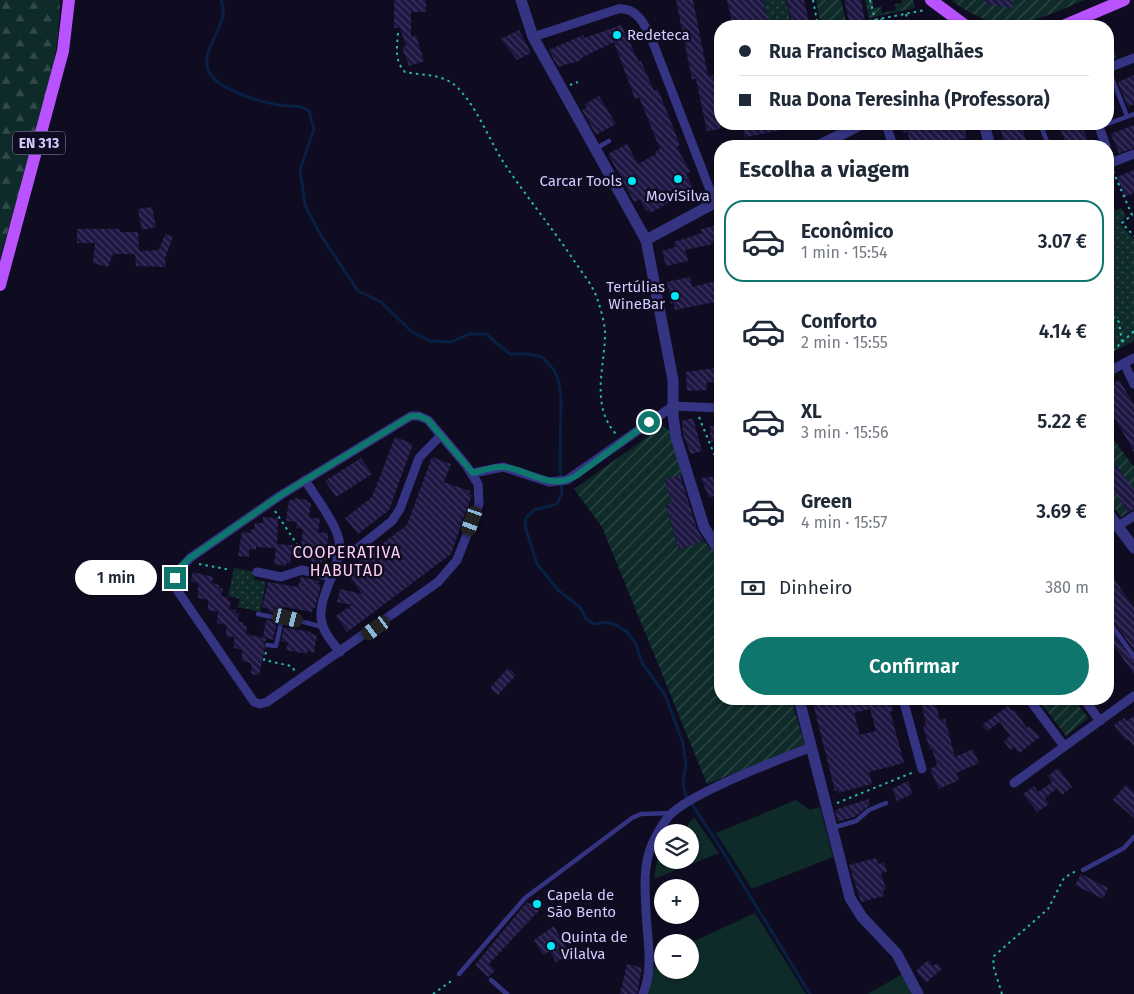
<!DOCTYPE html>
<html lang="pt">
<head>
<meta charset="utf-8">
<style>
	:root { --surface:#fff; --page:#f2f2f3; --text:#1f2937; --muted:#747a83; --line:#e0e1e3; --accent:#0f766e }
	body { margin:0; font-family:"Fira Sans",sans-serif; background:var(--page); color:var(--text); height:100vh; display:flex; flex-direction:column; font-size:19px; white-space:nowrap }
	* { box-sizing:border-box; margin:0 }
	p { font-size:16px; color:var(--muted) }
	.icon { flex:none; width:28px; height:28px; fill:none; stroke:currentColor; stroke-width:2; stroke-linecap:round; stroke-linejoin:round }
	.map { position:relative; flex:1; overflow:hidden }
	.drawer { position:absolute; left:714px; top:140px; width:400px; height:565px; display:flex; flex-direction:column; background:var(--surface); border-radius:20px; box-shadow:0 1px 4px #0004 }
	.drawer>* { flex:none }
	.top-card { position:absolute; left:714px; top:20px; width:400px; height:110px; border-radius:20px; box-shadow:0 1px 4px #0004; display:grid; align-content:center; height:110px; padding:0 25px; background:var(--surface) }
	.controls { position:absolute; left:654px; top:824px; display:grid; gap:10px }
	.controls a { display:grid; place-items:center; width:45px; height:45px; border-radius:50%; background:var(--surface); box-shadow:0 1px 4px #0004; font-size:25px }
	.end { position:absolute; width:22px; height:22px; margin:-11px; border:6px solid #0f766e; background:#fff; box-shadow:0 0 0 2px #fff }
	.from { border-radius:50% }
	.bubble { position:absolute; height:35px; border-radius:18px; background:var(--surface); box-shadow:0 1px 4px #0004; font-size:16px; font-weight:600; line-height:35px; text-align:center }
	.car { position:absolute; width:15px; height:30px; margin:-15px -8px; border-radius:6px; box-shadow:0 0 4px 1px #0007; background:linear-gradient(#222 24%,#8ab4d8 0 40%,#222 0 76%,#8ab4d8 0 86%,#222 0) }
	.top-card b { display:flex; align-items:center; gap:18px; height:48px; font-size:19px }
	.top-card b+b { border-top:1px solid var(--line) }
	.top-card i { width:12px; height:12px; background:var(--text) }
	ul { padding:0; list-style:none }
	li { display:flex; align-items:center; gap:15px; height:82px; margin:0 10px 8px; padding:0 15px; border:2px solid transparent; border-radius:20px }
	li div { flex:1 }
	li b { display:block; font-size:19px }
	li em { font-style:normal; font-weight:600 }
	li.active { border-color:var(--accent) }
	li>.icon { width:45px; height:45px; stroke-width:1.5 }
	h2 { padding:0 25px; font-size:22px; line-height:60px }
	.pay { display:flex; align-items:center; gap:12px; height:55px; padding:0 25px; font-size:19px }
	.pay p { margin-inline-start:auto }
	.primary-button { display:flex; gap:10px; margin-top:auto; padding:10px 25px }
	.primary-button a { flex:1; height:58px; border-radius:30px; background:var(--accent); color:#fff; font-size:20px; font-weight:600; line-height:58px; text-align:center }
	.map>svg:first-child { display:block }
	.grass { fill:#0f2b29 }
	.forest { fill:url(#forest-firs) }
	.park { fill:url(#park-dots) }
	.garden { fill:url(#garden-furrows) }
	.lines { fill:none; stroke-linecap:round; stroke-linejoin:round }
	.stream { stroke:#082043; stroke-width:3 }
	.building { fill:url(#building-back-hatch); fill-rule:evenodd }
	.path { stroke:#27b8aa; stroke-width:2; stroke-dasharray:2.5 4; stroke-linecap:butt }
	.service { stroke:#343483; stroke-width:4.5 }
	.minor { stroke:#343483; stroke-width:9 }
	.tertiary { stroke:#343483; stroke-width:11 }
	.primary { stroke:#b853ff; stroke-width:12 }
	.route { stroke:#0f766e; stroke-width:6 }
	.poi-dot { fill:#00e8f7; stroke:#0f0c21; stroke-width:2 }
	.labels { text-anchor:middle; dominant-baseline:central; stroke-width:5; stroke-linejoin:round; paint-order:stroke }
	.shield { fill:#0f0c21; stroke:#9692bc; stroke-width:1 }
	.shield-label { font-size:14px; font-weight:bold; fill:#d0ccff }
	.poi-label { font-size:15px; fill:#d0ccff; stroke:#0f0c21; text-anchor:start }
	.neighbourhood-label { font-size:16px; letter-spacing:1px; fill:#ffceef; stroke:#0f0c21 }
</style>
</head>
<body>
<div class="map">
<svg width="1134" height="994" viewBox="0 0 1134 994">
	<defs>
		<pattern id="forest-firs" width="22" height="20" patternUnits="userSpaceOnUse" patternTransform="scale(1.25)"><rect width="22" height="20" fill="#0f2b29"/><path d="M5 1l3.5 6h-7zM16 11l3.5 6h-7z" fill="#314949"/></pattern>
		<pattern id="park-dots" width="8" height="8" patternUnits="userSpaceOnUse" patternTransform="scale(1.25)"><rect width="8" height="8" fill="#0f2b29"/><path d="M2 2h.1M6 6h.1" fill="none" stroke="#314949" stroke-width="1.8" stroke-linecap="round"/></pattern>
		<pattern id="garden-furrows" width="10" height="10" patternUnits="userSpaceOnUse" patternTransform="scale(1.25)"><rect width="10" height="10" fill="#0f2b29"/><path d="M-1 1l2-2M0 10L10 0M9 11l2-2" fill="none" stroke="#314949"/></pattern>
		<pattern id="building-back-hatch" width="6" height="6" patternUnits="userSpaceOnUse" patternTransform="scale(1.25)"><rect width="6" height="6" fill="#1e1743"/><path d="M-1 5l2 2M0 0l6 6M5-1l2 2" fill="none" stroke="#3e385f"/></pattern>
	</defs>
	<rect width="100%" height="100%" fill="#0f0c21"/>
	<!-- grass -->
	<g class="grass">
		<path d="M796 800 810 810 820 807 833 857 752 889 716 833Z"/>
		<path d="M694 817 719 853 654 879 658 854 662 850V860H690V832H686L688 824Z"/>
		<path d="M755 913 806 994H645L658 958 662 956V970H690V943Z"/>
		<path d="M904 973 912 994H868Z"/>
	</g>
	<!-- forest -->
	<path class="forest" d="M0 0H60C59 84 24 177 0 257Z"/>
	<!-- park -->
	<g class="park">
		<path d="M763 0H786L792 26H769Z"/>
		<path d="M1121 208 1126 216 1119 223 1134 239V341L1108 354V214Z"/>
		<path d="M234 568 255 572 254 579 266 582 260 612 238 607 240 599 228 596Z"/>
	</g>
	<!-- garden -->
	<g class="garden">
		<path d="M816 0H841L847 26H821Z"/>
		<path d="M865 0H872L874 8 881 7 882 13 896 10 895 4 902 3V0H913L915 8 869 18Z"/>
		<path d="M954 0H1085C1030 22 1006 40 952 1Z"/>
		<path d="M663 426 671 432 683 475 665 480 672 503 666 506 679 549 704 541 720 559V699H791L805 745 707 784 602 527 574 489Z"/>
		<path d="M1108 432 1134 467V509L1121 517 1108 500Z"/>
		<path d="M1038 699H1074L1088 718 1066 736Z"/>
	</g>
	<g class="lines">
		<!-- stream -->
		<path class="stream" d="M221 0C232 23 200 47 208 70 215 89 260 102 279 105 290 107 300 104 309 111L314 129 300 170 305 205 320 234 358 291 381 302 412 332 430 341 451 342 469 334H486L510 354H529L542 357 554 370 558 379 561 397 560 465 562 493 557 504 534 510 526 518 525 526 537 564 559 591 580 607 586 619 595 624 607 622 618 626 627 632 635 642 642 663 665 695 683 743 686 765 683 782 685 794 715 839 810 994"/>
	</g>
	<!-- building -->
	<g class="building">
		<path d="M394 0H426V12H411V37L416 35 424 61 409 66 402 47 406 46 400 28H394Z"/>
		<path d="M676 0H693L708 76 713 75 720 111V129L707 131 696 79H692Z"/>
		<path d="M727 0H763L769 26H733Z"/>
		<path d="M787 0H804L810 26H793Z"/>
		<path d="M844 0H861L866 26H850Z"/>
		<path d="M985 0H1011L1014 8 985 4Z"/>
		<path d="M621 25 639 62 641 61 654 91 658 89 680 145 677 147 690 172 686 174 693 187 689 189 690 191 650 213 649 210 646 211 640 199 634 202 608 154 627 144 638 164 656 154 655 151 660 149 639 97 635 99 614 42 581 58 582 60 558 67 549 50 583 35 584 38Z"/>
		<path d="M519 30 531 53 517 60 501 39Z"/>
		<path d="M1108 35 1117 57 1108 62Z"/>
		<path d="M1134 75V104L1128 107 1118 82Z"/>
		<path d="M599 96 616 124 596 135 582 110 587 107 585 104Z"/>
		<path d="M742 124H793V128L745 137Z"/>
		<path d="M901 124H963L967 138 948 142 949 146H912L907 132 904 133Z"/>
		<path d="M1014 124H1021L1028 146H1005L1000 128Z"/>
		<path d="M1058 124H1081L1090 146H1067Z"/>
		<path d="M1134 125V148L1119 153 1111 134Z"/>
		<path d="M1134 170V193L1125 197 1117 177Z"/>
		<path d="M152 207 156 227 142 230 138 209Z"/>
		<path d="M718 225 720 239 712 241 713 244 685 250 688 261 666 266 662 251 675 247 674 242 702 233 701 229Z"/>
		<path d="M77 229H120V232H138L139 251 159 250 165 234 173 237 165 258 166 267 136 266 135 254H113L108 267 93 263 95 243H77Z"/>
		<path d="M690 277 692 287 720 280V301L675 310 674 303 671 304 667 282Z"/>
		<path d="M717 368 719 381 706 383 707 390 687 391 686 372Z"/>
		<path d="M1119 380 1134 404V452L1108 406V386Z"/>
		<path d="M693 418 702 451 691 454 683 435 682 421Z"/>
		<path d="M710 426H720V442H711Z"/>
		<path d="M395 437 413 444 389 510 358 534 345 518 372 497Z"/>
		<path d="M432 457 451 464 444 482 470 491 469 494 472 495 451 554 347 632 336 616 352 605 337 602 340 589 362 594 346 571 407 525Z"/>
		<path d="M361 458 372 474 336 497 325 481Z"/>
		<path d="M1114 462 1134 490V509L1128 512 1108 482V466Z"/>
		<path d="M680 475 697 529 704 541 679 549 666 505 672 503 665 480Z"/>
		<path d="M717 476 720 494 709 498 701 478Z"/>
		<path d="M295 498 307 500V502L311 503 309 517 320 519 318 532 328 533 327 560H322V563L309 561V558L291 554 290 564 286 563V566L274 564 276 548 256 547V550L249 549V557L238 556 242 532 251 533V529L254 530 255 523H263V517L278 518 277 544 301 546 303 529 296 528 297 522 286 521 289 500H294Z"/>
		<path d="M1108 570 1134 608V650L1111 618 1108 616Z"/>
		<path d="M193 572 213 577 212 583 219 585V588L223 589 221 596 228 597 227 600 231 601 229 609 236 610 235 613 239 614 238 621 244 623 243 626H247L246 634 267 639 263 644 265 648 259 675 251 674 252 666 250 663 242 661V650L234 648V637L226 636V625L217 623 218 612 208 610V600L198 598V583L191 581Z"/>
		<path d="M301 577 319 581 318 584 321 585 315 608H313L312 612 283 607 281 615 268 612 269 609 262 607 268 582 298 587Z"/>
		<path d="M266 620 277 622 273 640 263 637Z"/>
		<path d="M1108 626 1134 661V674L1108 637Z"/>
		<path d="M284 627 311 632V634L317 635 314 653 307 651V654L286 650 288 643 281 641Z"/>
		<path d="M508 668 516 675 498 695 490 688Z"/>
		<path d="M812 699H891L893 711H890L904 763 869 772 872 784 838 793V790L835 791ZM870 709 876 731 860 735 854 713Z"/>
		<path d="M921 699H934L940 720 945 719 955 757 973 749 979 763 956 773 959 780 939 789 930 769 937 765 932 749 930 750 923 726H926Z"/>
		<path d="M1008 706 1012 711 1014 710 1027 728 1029 726 1040 737 1019 753 1014 747 1010 750 1004 741 1010 736 1000 722 987 731 982 725Z"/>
		<path d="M1134 716V747L1128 739 1126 741 1114 725 1124 718 1126 721Z"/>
		<path d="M1058 768 1072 787 1062 795 1057 788 1045 798 1049 804 1037 812 1023 794 1034 786 1038 792 1052 782 1048 776Z"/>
		<path d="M908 781 912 794 897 801 892 789Z"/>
		<path d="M1126 785 1134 792V818L1113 800Z"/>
		<path d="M868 799 870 805 854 817 838 822 835 810Z"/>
		<path d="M876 858 878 864 884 862 887 872 881 873 886 889 883 890 884 896 861 902 849 865Z"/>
		<path d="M1081 874 1108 888 1103 899 1075 885Z"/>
		<path d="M538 897 544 905 489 964 495 971 488 977 475 965 527 902 529 904Z"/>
		<path d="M554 926 570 955 556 962 550 951 543 955 534 940Z"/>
		<path d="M928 960 933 966 937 963 942 969 926 983 916 971Z"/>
		<path d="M627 964 642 968 637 994H620Z"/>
	</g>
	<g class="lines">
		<!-- path -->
		<g class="path">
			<path d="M813 0 818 26"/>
			<path d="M870 0 875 20"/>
			<path d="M906 14 909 26"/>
			<path d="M881 19 883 26"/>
			<path d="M869 21 925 10"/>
			<path d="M398 33C397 48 394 60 405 72 424 76 443 73 458 88 479 110 489 141 506 166 528 199 553 229 575 262 583 274 594 287 598 301 601 310 604 321 605 331 606 364 589 404 616 434"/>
			<path d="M570 85 578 82"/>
			<path d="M1113 171 1132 215 1122 223 1134 236"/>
			<path d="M1108 262V263"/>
			<path d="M1108 312 1119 322 1122 342"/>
			<path d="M1108 355 1134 331"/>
			<path d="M699 417 714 454 720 458"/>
			<path d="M275 511 298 546 295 555 298 561"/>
			<path d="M199 564 231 570"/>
			<path d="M266 652 264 660 291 666 295 671"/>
			<path d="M837 803 914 772"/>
			<path d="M433 994 454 979"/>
			<path d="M1002 994 993 965 994 956 1048 909 1064 878 1076 871"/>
		</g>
		<!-- service -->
		<g class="service">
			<path d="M1108 68 1127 116"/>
			<path d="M1040 124 1049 146"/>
			<path d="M1099 127 1134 114"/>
			<path d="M595 149 609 141"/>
			<path d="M1108 199 1112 209 1108 211"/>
			<path d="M258 614 282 619"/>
			<path d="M1108 620 1134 657"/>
			<path d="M267 645 276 646 282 619 288 618 323 627"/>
			<path d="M832 828 856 821 869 810 886 803"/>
			<path d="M1083 870 1124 848 1134 837"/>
			<path d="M459 974 525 898 632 818 641 814 672 813"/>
			<path d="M491 980 507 994"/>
		</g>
		<!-- minor -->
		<g class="minor">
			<path d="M533 37 618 9C637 7 645 25 652 40L715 203"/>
			<path d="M1108 68 1134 58"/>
			<path d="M886 124 893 146"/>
			<path d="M1098 124 1106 146"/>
			<path d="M1108 164 1134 154"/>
			<path d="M1124 363 1134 384"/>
			<path d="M1108 372 1134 358"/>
			<path d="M411 416H419L428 420 466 465 478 484 479 504 457 560 438 582 267 702 260 704 254 702 177 590 175 582V575L190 558 281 495Z"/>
			<path d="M473 473 503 467 549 482 567 480 673 406 720 408"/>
			<path d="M305 480C315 496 335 522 339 540 343 566 315 599 322 623 324 634 334 644 340 652"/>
			<path d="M1118 526 1134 516"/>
			<path d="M337 557 358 548 392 521 400 509 419 458 441 435"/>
			<path d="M257 572 281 577 302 570 332 577"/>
			<path d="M903 699 922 769"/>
			<path d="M1029 699 1064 746"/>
			<path d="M1084 699 1100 721"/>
			<path d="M1014 783 1134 696"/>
			<path d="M643 994C654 968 647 938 646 911 645 890 643 867 651 847 655 837 662 825 668 817 689 793 780 759 812 747"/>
		</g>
		<!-- tertiary -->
		<g class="tertiary">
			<path d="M521 0 533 37 646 240 673 380V415L676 437 704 527 720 552"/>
			<path d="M984 124 990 146"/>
			<path d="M818 146 862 124"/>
			<path d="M646 240 720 200"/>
			<path d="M1108 513 1134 548"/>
			<path d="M799 699 850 898 862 917 897 954 918 994"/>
		</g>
		<!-- primary -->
		<g class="primary">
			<path d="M931 0 966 26"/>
			<path d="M1063 26 1124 0"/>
			<path d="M0 285 63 51 69 0"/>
		</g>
	</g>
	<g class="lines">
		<!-- route -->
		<path class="route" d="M175 578 180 567 190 558 281 495 411 416H419L428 420 473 473C483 470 493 466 504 467 530 470 550 491 576 476L649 422"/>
	</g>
	<!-- markers -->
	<g class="poi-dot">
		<circle cx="617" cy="35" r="5"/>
		<circle cx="678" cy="179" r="5"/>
		<circle cx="632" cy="181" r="5"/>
		<circle cx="675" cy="296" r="5"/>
		<circle cx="537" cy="904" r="5"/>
		<circle cx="551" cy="946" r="5"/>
	</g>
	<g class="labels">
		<!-- shield labels -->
		<rect class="shield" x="13" y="131.5" width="52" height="23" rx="4"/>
		<g class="shield-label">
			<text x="39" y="143">EN 313</text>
		</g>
		<!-- poi labels -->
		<g class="poi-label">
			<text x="627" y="35">Redeteca</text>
			<text x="622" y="181" text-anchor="end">Carcar Tools</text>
			<text x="678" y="196" text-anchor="middle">MoviSilva</text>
			<text x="665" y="287" text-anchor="end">Tertúlias<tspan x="665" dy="17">WineBar</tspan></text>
			<text x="547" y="895">Capela de<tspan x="547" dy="17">São Bento</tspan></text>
			<text x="561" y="937">Quinta de<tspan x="561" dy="17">Vilalva</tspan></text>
		</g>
		<!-- neighbourhood labels -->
		<g class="neighbourhood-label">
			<text x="347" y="552">COOPERATIVA<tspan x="347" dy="18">HABUTAD</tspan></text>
		</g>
	</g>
</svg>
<div class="controls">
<a><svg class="icon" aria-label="layers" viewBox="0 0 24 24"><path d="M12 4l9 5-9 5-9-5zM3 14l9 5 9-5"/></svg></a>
<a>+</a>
<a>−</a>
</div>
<i class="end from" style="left:649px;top:422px"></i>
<i class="end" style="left:175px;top:578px"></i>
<div class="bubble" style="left:75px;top:560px;width:82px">1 min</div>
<i class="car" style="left:472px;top:521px;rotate:200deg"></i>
<i class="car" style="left:288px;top:618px;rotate:104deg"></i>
<i class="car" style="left:376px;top:628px;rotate:234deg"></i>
<div class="top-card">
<b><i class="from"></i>Rua Francisco Magalhães</b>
<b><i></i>Rua Dona Teresinha (Professora)</b>
</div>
<section class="drawer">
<h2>Escolha a viagem</h2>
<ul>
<li class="active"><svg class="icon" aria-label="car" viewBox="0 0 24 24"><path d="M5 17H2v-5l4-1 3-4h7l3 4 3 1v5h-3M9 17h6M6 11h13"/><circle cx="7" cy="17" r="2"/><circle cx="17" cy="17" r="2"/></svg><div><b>Econômico</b><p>1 min · 15:54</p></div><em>3.07 €</em></li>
<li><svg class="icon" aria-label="car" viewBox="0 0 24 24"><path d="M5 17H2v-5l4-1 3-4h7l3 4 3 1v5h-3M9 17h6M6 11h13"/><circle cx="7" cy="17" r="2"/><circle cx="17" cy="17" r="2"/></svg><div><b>Conforto</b><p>2 min · 15:55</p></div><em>4.14 €</em></li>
<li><svg class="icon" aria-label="car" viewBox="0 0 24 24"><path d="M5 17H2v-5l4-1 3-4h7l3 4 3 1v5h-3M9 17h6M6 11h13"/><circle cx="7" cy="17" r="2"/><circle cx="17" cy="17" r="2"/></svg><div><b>XL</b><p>3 min · 15:56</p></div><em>5.22 €</em></li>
<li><svg class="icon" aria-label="car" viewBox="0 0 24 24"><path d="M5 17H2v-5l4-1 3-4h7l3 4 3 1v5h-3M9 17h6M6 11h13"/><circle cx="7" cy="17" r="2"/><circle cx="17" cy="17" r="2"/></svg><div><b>Green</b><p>4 min · 15:57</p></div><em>3.69 €</em></li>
</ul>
<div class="pay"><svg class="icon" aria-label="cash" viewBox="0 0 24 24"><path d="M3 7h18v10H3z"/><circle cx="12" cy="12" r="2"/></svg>Dinheiro<p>380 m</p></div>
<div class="primary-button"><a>Confirmar</a></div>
</section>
</div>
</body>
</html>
